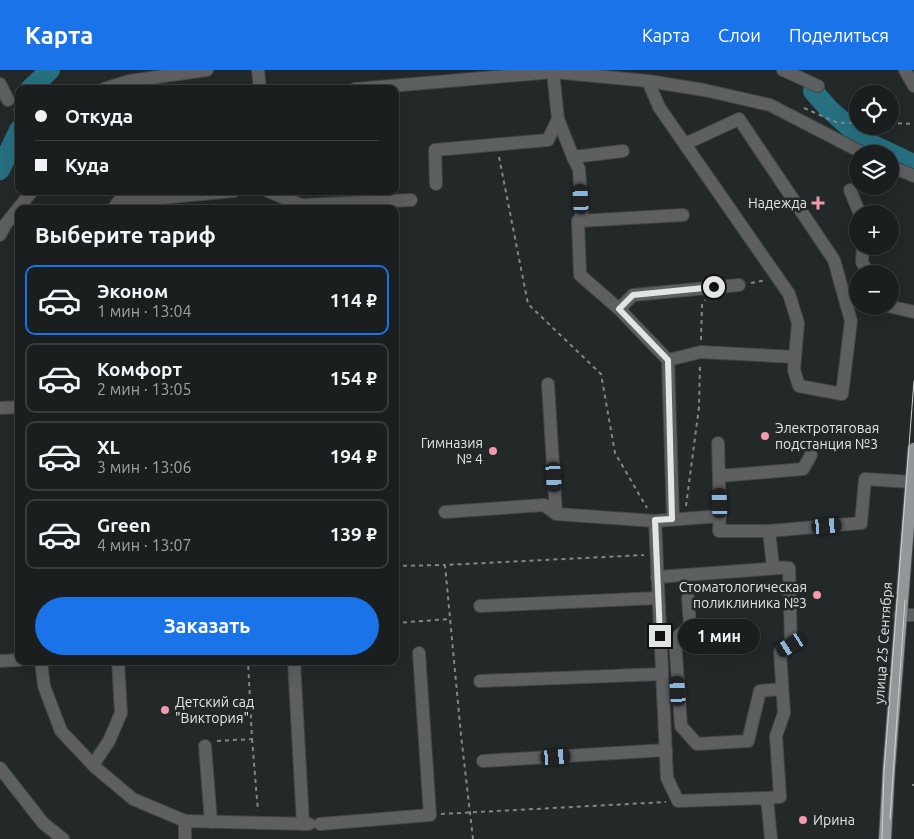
<!DOCTYPE html>
<html lang="ru">
<head>
<meta charset="utf-8">
<style>
	:root { --surface:#1a1e1f; --page:#272b2c; --text:#f1f3f6; --muted:#9fa2a4; --line:#383c3d; --accent:#1a73e8 }
	body { margin:0; font-family:Ubuntu,sans-serif; background:var(--page); color:var(--text); height:100vh; display:flex; flex-direction:column; font-size:19px; white-space:nowrap }
	* { box-sizing:border-box; margin:0 }
	p { font-size:16px; color:var(--muted) }
	.icon { flex:none; width:28px; height:28px; fill:none; stroke:currentColor; stroke-width:2; stroke-linecap:round; stroke-linejoin:round }
	.map { position:relative; flex:1; overflow:hidden }
	.drawer { position:absolute; left:15px; top:135px; width:384px; height:460px; display:flex; flex-direction:column; background:var(--surface); border-radius:10px; box-shadow:0 5px 20px #0002,0 0 0 1px var(--line) }
	.drawer>* { flex:none }
	.banner { position:absolute; left:15px; top:15px; width:384px; height:110px; border-radius:10px; box-shadow:0 5px 20px #0002,0 0 0 1px var(--line); display:grid; align-content:center; height:110px; padding:0 20px; background:var(--surface) }
	.fabs { position:absolute; left:849px; top:15px; display:grid; gap:10px }
	.fabs a { display:grid; place-items:center; width:50px; height:50px; border-radius:50%; background:var(--surface); box-shadow:0 5px 20px #0002,0 0 0 1px var(--line); font-size:25px }
	.end { position:absolute; width:22px; height:22px; margin:-11px; border:6px solid #e2e5e6; background:#111; box-shadow:0 0 0 2px #111 }
	.from { border-radius:50% }
	.bubble { position:absolute; height:35px; border-radius:18px; background:var(--surface); box-shadow:0 5px 20px #0002,0 0 0 1px var(--line); font-size:16px; font-weight:600; line-height:35px; text-align:center }
	.car { position:absolute; width:15px; height:30px; margin:-15px -8px; border-radius:6px; box-shadow:0 0 4px 1px #0007; background:linear-gradient(#222 24%,#8ab4d8 0 40%,#222 0 76%,#8ab4d8 0 86%,#222 0) }
	.banner b { display:flex; align-items:center; gap:18px; height:48px; font-size:19px }
	.banner b+b { border-top:1px solid var(--line) }
	.banner i { width:12px; height:12px; background:var(--text) }
	ul { padding:0; list-style:none }
	li { display:flex; align-items:center; gap:15px; height:70px; margin:0 10px 8px; padding:0 10px; border:2px solid var(--line); border-radius:10px }
	li div { flex:1 }
	li b { display:block; font-size:19px }
	li em { font-style:normal; font-weight:600 }
	li.current { border-color:var(--accent) }
	li>.icon { width:45px; height:45px; stroke-width:1.5 }
	h2 { padding:0 20px; font-size:22px; line-height:60px }
	.button { display:flex; gap:10px; margin-top:auto; padding:10px 20px }
	.button a { flex:1; height:58px; border-radius:30px; background:var(--accent); color:#fff; font-size:20px; font-weight:600; line-height:58px; text-align:center }
	header { display:flex; align-items:center; gap:30px; box-sizing:border-box; height:70px; padding:0 25px; background:var(--accent); color:#fff }
	header strong { font-size:24px }
	nav { display:flex; gap:28px; margin-inline-start:auto; font-size:18px }
	.map>svg:first-child { display:block }
	.lines { fill:none; stroke-linecap:round; stroke-linejoin:round }
	.river { stroke:#267081; stroke-width:20 }
	.minor-casing { stroke:#424647; stroke-width:14 }
	.major-casing { stroke:#424647; stroke-width:14 }
	.path { stroke:#828687; stroke-width:2; stroke-dasharray:4 4; stroke-linecap:butt }
	.minor { stroke:#5d5f60; stroke-width:12 }
	.major { stroke:#929799; stroke-width:12 }
	.tram { stroke:#cbcfd0; stroke-width:1 }
	.route { stroke:#e2e5e6; stroke-width:6 }
	.poi-dot { fill:#f29aac; stroke:#232829; stroke-width:2 }
	.labels { text-anchor:middle; dominant-baseline:central; stroke-width:5; stroke-linejoin:round; paint-order:stroke }
	.poi-label { font-size:14px; fill:#e2e5e6; stroke:#232829; text-anchor:end }
	.street-label { font-size:14px; fill:#e2e5e6; stroke:#232829 }
</style>
</head>
<body>
<header>
<strong>Карта</strong>
<nav><a>Карта</a><a>Слои</a><a>Поделиться</a></nav>
</header>
<div class="map">
<svg width="914" height="769" viewBox="0 0 914 769">
	<rect width="100%" height="100%" fill="#232829"/>
	<g class="lines">
		<!-- river -->
		<g class="river">
			<path d="M30 19 50 0"/>
			<path d="M813 21 829 39 865 71 909 92 914 98"/>
			<path d="M0 100 19 60"/>
		</g>
		<!-- minor casing -->
		<g class="minor-casing">
			<g id="minor">
				<path d="M258 0 260 19"/>
				<path d="M783 0 818 16"/>
				<path d="M905 0 914 16"/>
				<path d="M648 11 659 37 789 224 798 253 794 300 799 316 842 324 851 251 834 190 739 49 685 74"/>
				<path d="M0 14 8 30"/>
				<path d="M104 19 129 11 207 0"/>
				<path d="M355 19 553 2 648 11 704 20 770 35 865 84"/>
				<path d="M558 49 573 87 579 99 582 145 578 151 580 205 619 239 668 290 673 449"/>
				<path d="M573 87 623 81"/>
				<path d="M890 96 914 106"/>
				<path d="M436 114 435 80 548 70 558 49 553 2"/>
				<path d="M850 120 860 144"/>
				<path d="M268 121 301 135 411 130"/>
				<path d="M113 139 118 132 234 121"/>
				<path d="M578 151 683 145"/>
				<path d="M0 165 5 155 32 121"/>
				<path d="M863 176 862 192 869 204"/>
				<path d="M888 236 914 242"/>
				<path d="M619 239 633 225 739 215"/>
				<path d="M668 290 701 282 795 287"/>
				<path d="M548 314 556 444"/>
				<path d="M0 338 19 337"/>
				<path d="M719 406 803 399 811 385"/>
				<path d="M445 442 544 435 556 444 655 451 720 446 718 373"/>
				<path d="M720 446 719 461H769"/>
				<path d="M655 451 667 708 678 731 767 728 771 769"/>
				<path d="M657 507 780 498"/>
				<path d="M688 528 690 556 675 569 681 656 697 674 748 671 760 621 782 619"/>
				<path d="M480 536 658 528"/>
				<path d="M900 545H914"/>
				<path d="M0 591 19 590"/>
				<path d="M41 591 44 616 61 661 96 698 133 729 185 751"/>
				<path d="M294 591 303 754"/>
				<path d="M480 611 662 604"/>
				<path d="M205 676 211 752"/>
				<path d="M483 691 666 680"/>
				<path d="M93 695 109 671 121 643 118 591"/>
				<path d="M0 698 43 753 63 769"/>
				<path d="M767 728 780 727 776 666 784 643 780 582 791 575 789 498 773 497 769 461 861 453 865 409 912 412"/>
				<path d="M320 754 430 745 419 583"/>
				<path d="M185 769V751L309 754"/>
			</g>
		</g>
		<!-- major casing -->
		<g class="major-casing">
			<path id="major" d="M885 769 889 698 914 379"/>
		</g>
		<!-- path -->
		<g class="path">
			<path d="M804 38 838 53H858"/>
			<path d="M14 39 19 47"/>
			<path d="M890 53 914 54"/>
			<path d="M499 87 528 234 601 304 615 383 647 438"/>
			<path d="M751 213 766 210"/>
			<path d="M701 270 702 235 705 230"/>
			<path d="M686 436 699 337 700 294"/>
			<path d="M395 496 445 495"/>
			<path d="M395 553 450 549"/>
			<path d="M252 669 258 741"/>
			<path d="M217 671 252 669 248 591"/>
			<path d="M912 715H914"/>
			<path d="M441 744 666 732"/>
			<path d="M473 769 461 665 445 495 644 485"/>
		</g>
		<!-- minor -->
		<use href="#minor" class="minor"/>
		<!-- major -->
		<use href="#major" class="major"/>
		<!-- tram -->
		<g class="tram">
			<path d="M890 749 905 530"/>
			<path d="M882 769 884 702 914 311"/>
		</g>
	</g>
	<g class="lines">
		<!-- route -->
		<path class="route" d="M660 566 655 450 672 449 668 290 619 239 633 225 714 217"/>
	</g>
	<!-- markers -->
	<g class="poi-dot">
		<path d="M815.5 125.5h5v5h5v5h-5v5h-5v-5h-5v-5h5z"/>
		<circle cx="765" cy="366" r="5"/>
		<circle cx="493" cy="381" r="5"/>
		<circle cx="817" cy="525" r="5"/>
		<circle cx="165" cy="640" r="5"/>
		<circle cx="803" cy="750" r="5"/>
	</g>
	<g class="labels">
		<!-- poi labels -->
		<g class="poi-label">
			<text x="807" y="133">Надежда</text>
			<text x="775" y="358" text-anchor="start">Электротяговая<tspan x="775" dy="16">подстанция №3</tspan></text>
			<text x="483" y="373">Гимназия<tspan x="483" dy="16">№ 4</tspan></text>
			<text x="807" y="517">Стоматологическая<tspan x="807" dy="16">поликлиника №3</tspan></text>
			<text x="175" y="632" text-anchor="start">Детский сад<tspan x="175" dy="16">"Виктория"</tspan></text>
			<text x="813" y="750" text-anchor="start">Ирина</text>
		</g>
		<!-- street labels -->
		<g class="street-label">
			<text transform="translate(883 573) rotate(-86)">улица 25 Сентября</text>
		</g>
	</g>
</svg>
<div class="fabs">
<a><svg class="icon" aria-label="locate" viewBox="0 0 24 24"><circle cx="12" cy="12" r="6"/><path d="M12 2v4M12 18v4M2 12h4M18 12h4"/></svg></a>
<a><svg class="icon" aria-label="layers" viewBox="0 0 24 24"><path d="M12 4l9 5-9 5-9-5zM3 14l9 5 9-5"/></svg></a>
<a>+</a>
<a>−</a>
</div>
<i class="end from" style="left:714px;top:217px"></i>
<i class="end" style="left:660px;top:566px"></i>
<div class="bubble" style="left:678px;top:549px;width:82px">1 мин</div>
<i class="car" style="left:581px;top:129px;rotate:357deg"></i>
<i class="car" style="left:554px;top:407px;rotate:176deg"></i>
<i class="car" style="left:720px;top:433px;rotate:358deg"></i>
<i class="car" style="left:827px;top:456px;rotate:86deg"></i>
<i class="car" style="left:791px;top:575px;rotate:238deg"></i>
<i class="car" style="left:678px;top:621px;rotate:356deg"></i>
<i class="car" style="left:556px;top:687px;rotate:86deg"></i>
<div class="banner">
<b><i class="from"></i>Откуда</b>
<b><i></i>Куда</b>
</div>
<section class="drawer">
<h2>Выберите тариф</h2>
<ul>
<li class="current"><svg class="icon" aria-label="car" viewBox="0 0 24 24"><path d="M5 17H2v-5l4-1 3-4h7l3 4 3 1v5h-3M9 17h6M6 11h13"/><circle cx="7" cy="17" r="2"/><circle cx="17" cy="17" r="2"/></svg><div><b>Эконом</b><p>1 мин · 13:04</p></div><em>114 ₽</em></li>
<li><svg class="icon" aria-label="car" viewBox="0 0 24 24"><path d="M5 17H2v-5l4-1 3-4h7l3 4 3 1v5h-3M9 17h6M6 11h13"/><circle cx="7" cy="17" r="2"/><circle cx="17" cy="17" r="2"/></svg><div><b>Комфорт</b><p>2 мин · 13:05</p></div><em>154 ₽</em></li>
<li><svg class="icon" aria-label="car" viewBox="0 0 24 24"><path d="M5 17H2v-5l4-1 3-4h7l3 4 3 1v5h-3M9 17h6M6 11h13"/><circle cx="7" cy="17" r="2"/><circle cx="17" cy="17" r="2"/></svg><div><b>XL</b><p>3 мин · 13:06</p></div><em>194 ₽</em></li>
<li><svg class="icon" aria-label="car" viewBox="0 0 24 24"><path d="M5 17H2v-5l4-1 3-4h7l3 4 3 1v5h-3M9 17h6M6 11h13"/><circle cx="7" cy="17" r="2"/><circle cx="17" cy="17" r="2"/></svg><div><b>Green</b><p>4 мин · 13:07</p></div><em>139 ₽</em></li>
</ul>
<div class="button"><a>Заказать</a></div>
</section>
</div>
</body>
</html>
